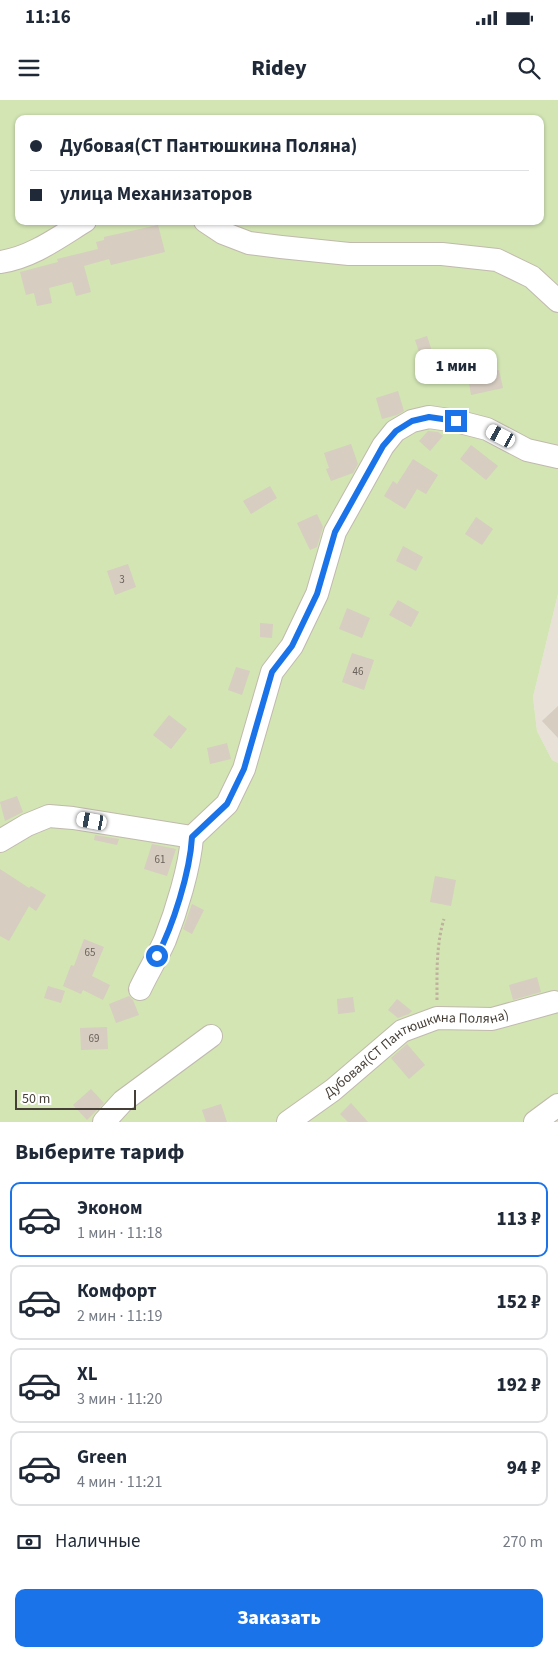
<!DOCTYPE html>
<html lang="ru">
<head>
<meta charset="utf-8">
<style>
	:root { --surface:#fff; --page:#f2f2f3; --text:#1f2937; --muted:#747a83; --line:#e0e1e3; --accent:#1a73e8 }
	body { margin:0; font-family:"Source Sans 3",sans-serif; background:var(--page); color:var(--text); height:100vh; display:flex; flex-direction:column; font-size:19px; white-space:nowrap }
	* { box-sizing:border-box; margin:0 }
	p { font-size:16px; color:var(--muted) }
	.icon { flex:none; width:28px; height:28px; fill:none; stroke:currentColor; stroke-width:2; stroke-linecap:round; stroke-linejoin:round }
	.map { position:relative; height:1022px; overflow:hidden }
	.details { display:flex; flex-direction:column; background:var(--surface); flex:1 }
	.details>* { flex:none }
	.banner { position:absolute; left:15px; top:15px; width:529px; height:110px; border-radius:10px; box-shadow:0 1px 4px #0004; display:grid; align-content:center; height:110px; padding:0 15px; background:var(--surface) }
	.scale { position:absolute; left:15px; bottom:12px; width:121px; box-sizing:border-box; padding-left:5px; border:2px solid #463f37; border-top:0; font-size:14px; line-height:18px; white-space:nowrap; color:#463f37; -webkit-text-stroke:4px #fff; paint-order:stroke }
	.end { position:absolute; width:22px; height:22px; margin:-11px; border:6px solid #1a73e8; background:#fff; box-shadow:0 0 0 2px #fff }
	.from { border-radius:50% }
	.bubble { position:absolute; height:35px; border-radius:10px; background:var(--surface); box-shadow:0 1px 4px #0004; font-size:16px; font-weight:800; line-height:35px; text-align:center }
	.car { position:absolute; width:15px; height:30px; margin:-15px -8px; border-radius:6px; box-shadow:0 0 4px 1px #0007; background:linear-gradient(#fff 24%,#345 0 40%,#fff 0 76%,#345 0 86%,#fff 0) }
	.banner b { display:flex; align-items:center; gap:18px; height:48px; font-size:19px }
	.banner b+b { border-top:1px solid var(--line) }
	.banner i { width:12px; height:12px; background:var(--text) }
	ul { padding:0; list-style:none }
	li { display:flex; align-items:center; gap:15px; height:75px; margin:0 10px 8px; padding:0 5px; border:2px solid var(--line); border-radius:10px }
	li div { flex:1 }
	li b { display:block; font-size:19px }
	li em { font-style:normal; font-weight:800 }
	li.selected { border-color:var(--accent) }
	li>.icon { width:45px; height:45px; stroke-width:1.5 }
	h2 { padding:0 15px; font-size:22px; line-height:60px }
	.pay { display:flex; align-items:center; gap:12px; height:55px; padding:0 15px; font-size:19px }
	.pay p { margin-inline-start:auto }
	.button { display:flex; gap:10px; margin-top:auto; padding:10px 15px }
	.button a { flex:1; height:58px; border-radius:10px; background:var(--accent); color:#fff; font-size:20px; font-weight:800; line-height:58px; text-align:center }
	.status { display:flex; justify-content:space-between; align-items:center; height:35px; padding:0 25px; background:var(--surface); direction:ltr }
	.status svg { height:14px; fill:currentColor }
	header { display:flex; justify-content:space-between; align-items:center; height:65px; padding:0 15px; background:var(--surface); font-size:22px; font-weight:800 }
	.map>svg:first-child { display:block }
	.residential { fill:#e7e1d7 }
	.green { fill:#d2e5b3; fill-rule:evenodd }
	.building { fill:#d7cdc1 }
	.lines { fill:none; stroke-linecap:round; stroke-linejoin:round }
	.minor-casing { stroke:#c1b9ae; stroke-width:24 }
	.path { stroke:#bfb19d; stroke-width:3; stroke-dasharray:2.5 2.5; stroke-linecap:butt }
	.minor { stroke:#fff; stroke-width:22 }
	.route { stroke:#1a73e8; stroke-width:6 }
	.labels { text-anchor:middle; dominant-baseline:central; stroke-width:4; stroke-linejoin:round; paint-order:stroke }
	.number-label { font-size:11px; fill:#6a625a }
	.street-label { font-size:14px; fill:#463f37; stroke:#fff }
</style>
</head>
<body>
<div class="status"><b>11:16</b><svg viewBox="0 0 49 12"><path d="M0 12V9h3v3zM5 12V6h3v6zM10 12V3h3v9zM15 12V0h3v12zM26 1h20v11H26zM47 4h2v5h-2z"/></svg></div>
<header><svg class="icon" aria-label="menu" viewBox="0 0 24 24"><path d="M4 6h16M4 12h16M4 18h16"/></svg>Ridey<svg class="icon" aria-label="search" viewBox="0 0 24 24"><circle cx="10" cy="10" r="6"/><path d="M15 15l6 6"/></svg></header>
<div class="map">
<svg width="558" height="1022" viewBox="0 0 558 1022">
	<rect width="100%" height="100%" fill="#f3efe8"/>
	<!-- residential -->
	<path class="residential" d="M558 494V663L552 660 537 631 533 597Z"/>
	<!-- green -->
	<path class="green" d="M0 0H558V494L533 597 537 631 552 660 558 663V1022H0ZM19 19H540V121H19Z"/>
	<!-- building -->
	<g class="building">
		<path d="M158 125 165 152 111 165 109 159 84 166 91 192 76 196 72 182 49 188 52 203 37 206 34 193 26 195 20 172 58 162 57 159 98 149 96 142 104 140V137Z"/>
		<path d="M427 236 433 254 421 258 415 240Z"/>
		<path d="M499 270 503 288 471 295 468 277Z"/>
		<path d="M398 291 404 311 397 315 382 319 376 298Z"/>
		<path d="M428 331 438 332 443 336 430 351 419 341Z"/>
		<path d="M351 344 358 364 353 373 331 381 326 369 329 368 324 353Z"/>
		<path d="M471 345 498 366 486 380 460 359Z"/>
		<path d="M413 359 438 375 426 394 417 389 405 409 384 396 393 381 397 384Z"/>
		<path d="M270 386 277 398 251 414 243 401Z"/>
		<path d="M317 414 323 427 317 447 310 450 297 423Z"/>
		<path d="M476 417 493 429 482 445 465 434Z"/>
		<path d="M403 446 423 457 416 471 396 461Z"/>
		<path d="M128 464 136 487 115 495 107 471Z"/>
		<path d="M398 500 419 512 411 527 389 515Z"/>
		<path d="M347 508 370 518 362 538 339 529Z"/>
		<path d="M260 523 273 524 272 538 260 537Z"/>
		<path d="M352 553 374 560 364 590 342 582Z"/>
		<path d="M236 567 250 571 242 595 228 590Z"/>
		<path d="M558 606V638L542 621Z"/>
		<path d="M169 615 187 629 171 649 153 635Z"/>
		<path d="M227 643 231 659 210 664 207 648Z"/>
		<path d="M17 696 23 712 5 721 0 702Z"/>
		<path d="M95 735 119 739 117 745 94 740Z"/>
		<path d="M152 744 176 749 167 776 144 769Z"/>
		<path d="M0 769 29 788 31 786 46 795 36 811 29 806 9 841 0 836Z"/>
		<path d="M435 776 456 780 451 806 430 802Z"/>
		<path d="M192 804 204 810 192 834 183 829Z"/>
		<path d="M84 839 104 847 92 876 110 885 103 900 83 890 81 894 63 886 71 865 74 866Z"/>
		<path d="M537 877 541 892 513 900 509 885Z"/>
		<path d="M48 886 65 891 61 903 44 898Z"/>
		<path d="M129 896 133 900 139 915 116 923 109 904Z"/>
		<path d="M353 897 355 912 338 914 337 899Z"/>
		<path d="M397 899 412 911 409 914 398 918 388 910Z"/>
		<path d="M107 927 108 949 81 950 80 928Z"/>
		<path d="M407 944 425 965 409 979 391 958Z"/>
		<path d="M91 989 104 1003 87 1020 73 1005Z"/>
		<path d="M351 1003 368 1022H348L340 1014Z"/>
		<path d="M221 1004 227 1022H206L202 1010Z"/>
	</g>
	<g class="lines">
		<!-- minor casing -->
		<g class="minor-casing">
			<g id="minor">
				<path d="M205 121 223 133 249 143 281 147 349 154H442L497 160 532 177 558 201"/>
				<path d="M0 162C31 158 59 137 85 121"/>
				<path d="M0 741 27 725 49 716 73 718 192 737 227 704 244 669 272 572 292 546 317 494 335 432 383 346 395 331 412 321 429 317 456 321 487 329 527 350 558 357"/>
				<path d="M140 889C148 872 158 856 165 840 176 812 190 767 192 737"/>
				<path d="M104 1022 123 1001 211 936"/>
				<path id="s1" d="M288 1022 333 990 402 931 437 918 492 919 554 902"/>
				<path d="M535 1022 558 1005"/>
			</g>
		</g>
		<!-- path -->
		<path class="path" d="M437 900C437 873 436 845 444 819"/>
		<!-- minor -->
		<use href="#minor" class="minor"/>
	</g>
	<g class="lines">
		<!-- route -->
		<path class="route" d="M157 856C173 826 190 772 192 737L227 704 244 669 272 572 292 546 317 494 335 432 383 346 396 331 412 321 429 317 456 321"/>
	</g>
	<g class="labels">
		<!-- number labels -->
		<g class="number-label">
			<text x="122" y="479">3</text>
			<text x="358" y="571">46</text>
			<text x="160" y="759">61</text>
			<text x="90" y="852">65</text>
			<text x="94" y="938">69</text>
		</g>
		<!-- street labels -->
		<g class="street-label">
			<text stroke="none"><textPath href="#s1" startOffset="151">Дубовая(СТ Пантюшкина Поляна)</textPath></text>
		</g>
	</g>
</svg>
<div class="scale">50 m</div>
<i class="end from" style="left:157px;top:856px"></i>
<i class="end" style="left:456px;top:321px"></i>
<div class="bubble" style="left:415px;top:249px;width:82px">1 мин</div>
<i class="car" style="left:501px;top:336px;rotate:298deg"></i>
<i class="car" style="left:92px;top:721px;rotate:280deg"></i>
<div class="banner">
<b><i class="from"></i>Дубовая(СТ Пантюшкина Поляна)</b>
<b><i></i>улица Механизаторов</b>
</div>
</div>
<section class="details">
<h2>Выберите тариф</h2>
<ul>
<li class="selected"><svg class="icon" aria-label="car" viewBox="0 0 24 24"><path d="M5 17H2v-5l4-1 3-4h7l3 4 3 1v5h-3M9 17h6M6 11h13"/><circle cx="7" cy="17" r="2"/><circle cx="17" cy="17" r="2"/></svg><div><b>Эконом</b><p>1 мин · 11:18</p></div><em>113 ₽</em></li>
<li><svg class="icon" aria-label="car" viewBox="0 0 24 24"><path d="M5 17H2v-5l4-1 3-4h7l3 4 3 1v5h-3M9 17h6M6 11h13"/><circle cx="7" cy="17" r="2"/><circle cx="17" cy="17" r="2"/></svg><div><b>Комфорт</b><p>2 мин · 11:19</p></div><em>152 ₽</em></li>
<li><svg class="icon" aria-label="car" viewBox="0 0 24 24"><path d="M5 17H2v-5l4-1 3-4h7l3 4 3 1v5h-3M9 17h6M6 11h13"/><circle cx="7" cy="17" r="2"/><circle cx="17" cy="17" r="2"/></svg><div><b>XL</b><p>3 мин · 11:20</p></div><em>192 ₽</em></li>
<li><svg class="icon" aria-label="car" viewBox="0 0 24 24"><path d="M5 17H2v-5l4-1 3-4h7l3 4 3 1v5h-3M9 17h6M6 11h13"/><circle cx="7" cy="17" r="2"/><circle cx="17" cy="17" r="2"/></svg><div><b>Green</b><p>4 мин · 11:21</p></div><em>94 ₽</em></li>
</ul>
<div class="pay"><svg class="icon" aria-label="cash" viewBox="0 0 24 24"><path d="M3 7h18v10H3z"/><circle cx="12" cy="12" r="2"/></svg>Наличные<p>270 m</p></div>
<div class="button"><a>Заказать</a></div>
</section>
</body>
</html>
